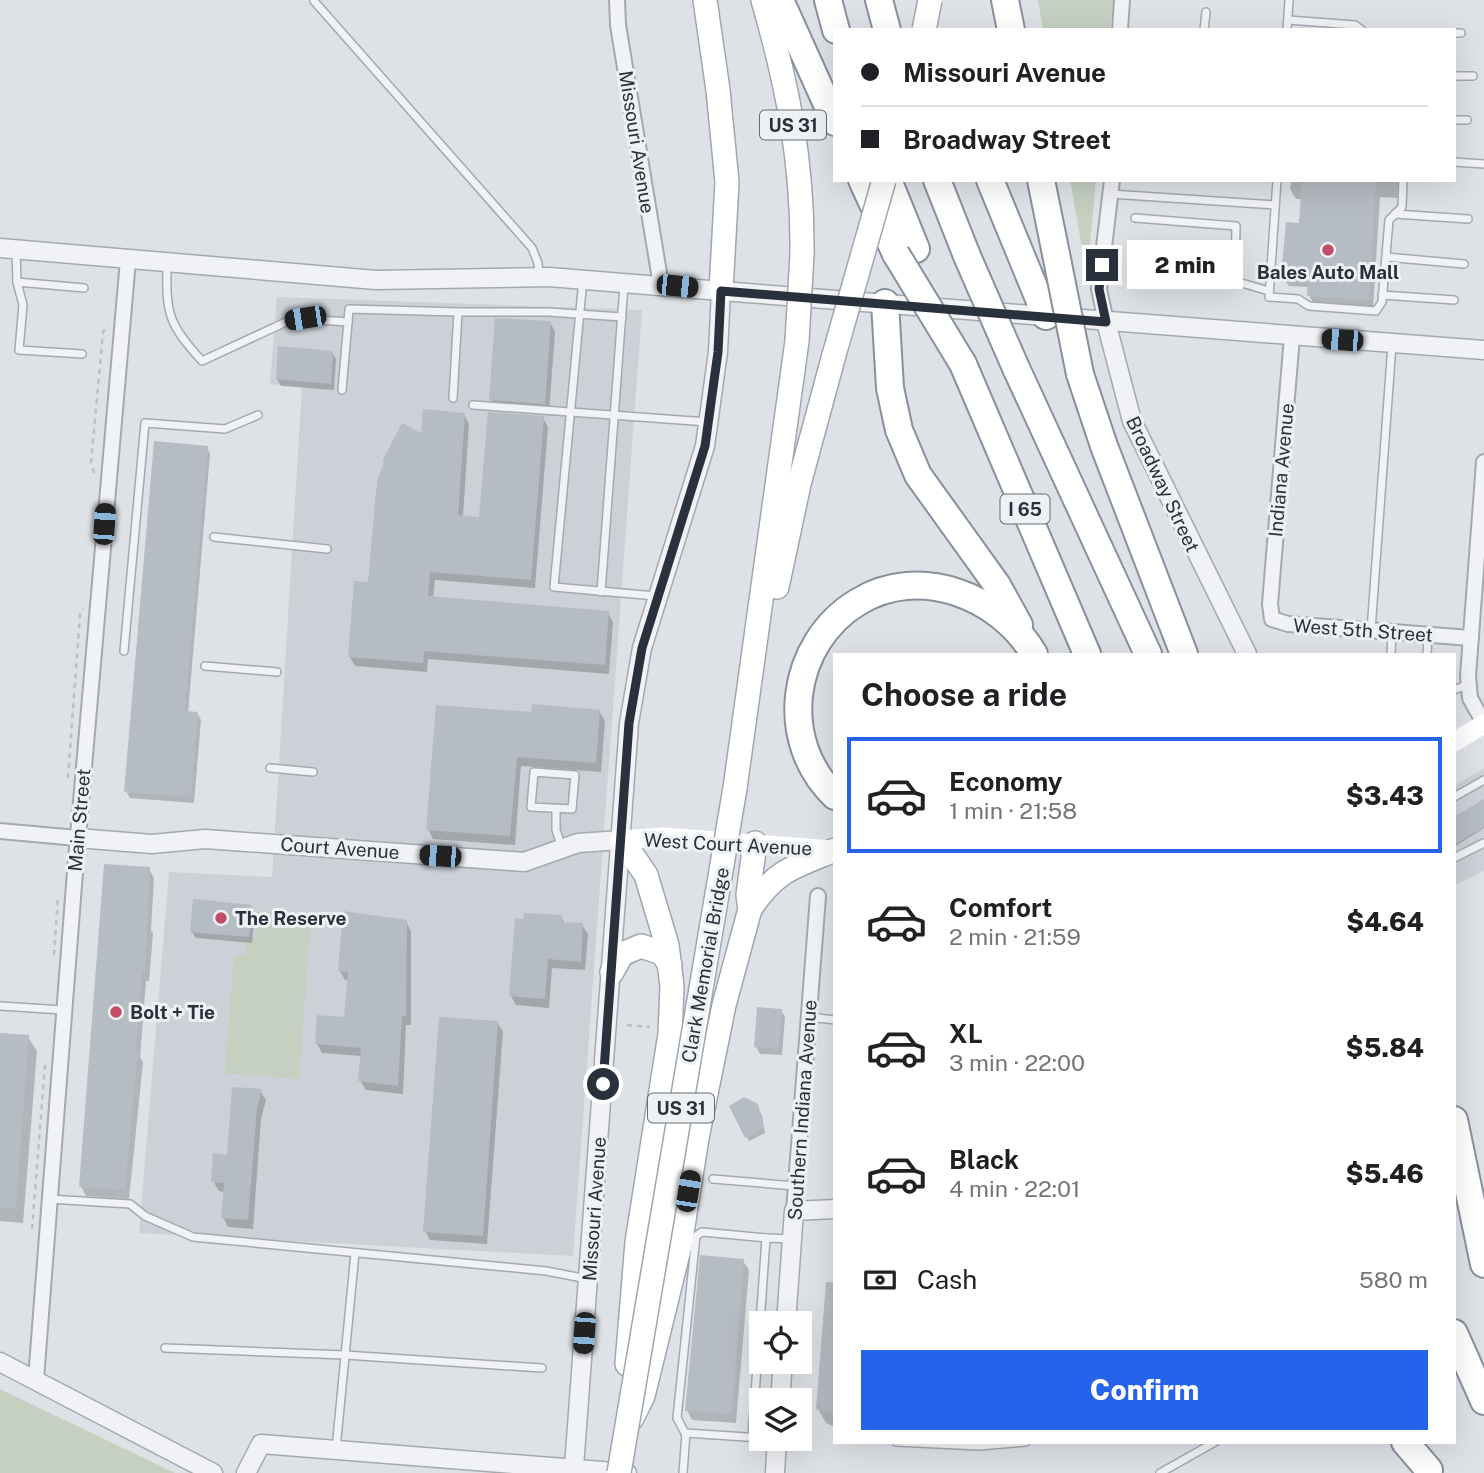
<!DOCTYPE html>
<html lang="en">
<head>
<meta charset="utf-8">
<style>
	:root { --surface:#fff; --page:#f2f2f2; --text:#202124; --muted:#757577; --line:#e0e0e0; --accent:#2563eb }
	body { margin:0; font-family:"Public Sans",sans-serif; background:var(--page); color:var(--text); height:100vh; display:flex; flex-direction:column; font-size:26px; white-space:nowrap }
	* { box-sizing:border-box; margin:0 }
	p { font-size:23px; color:var(--muted) }
	.icon { flex:none; width:38px; height:38px; fill:none; stroke:currentColor; stroke-width:2; stroke-linecap:round; stroke-linejoin:round }
	.map { position:relative; flex:1; overflow:hidden }
	.details { position:absolute; left:833px; top:653px; width:623px; height:791px; display:flex; flex-direction:column; background:var(--surface); border-radius:0px; box-shadow:0 7px 28px #0002 }
	.details>* { flex:none }
	.banner { position:absolute; left:833px; top:28px; width:623px; height:154px; border-radius:0px; box-shadow:0 7px 28px #0002; display:grid; align-content:center; height:154px; padding:0 28px; background:var(--surface) }
	.fabs { position:absolute; left:749px; top:1311px; display:grid; gap:14px }
	.fabs a { display:grid; place-items:center; width:63px; height:63px; border-radius:0px; background:var(--surface); box-shadow:0 7px 28px #0002; font-size:35px }
	.end { position:absolute; width:32px; height:32px; margin:-16px; border:9px solid #29313c; background:#fff; box-shadow:0 0 0 4px #fff }
	.from { border-radius:50% }
	.bubble { position:absolute; height:49px; border-radius:0px; background:var(--surface); box-shadow:0 7px 28px #0002; font-size:23px; font-weight:800; line-height:49px; text-align:center }
	.car { position:absolute; width:21px; height:42px; margin:-21px -10px; border-radius:9px; box-shadow:0 0 5px 2px #0007; background:linear-gradient(#222 24%,#8ab4d8 0 40%,#222 0 76%,#8ab4d8 0 86%,#222 0) }
	.banner b { display:flex; align-items:center; gap:24px; height:66px; font-size:26px }
	.banner b+b { border-top:2px solid var(--line) }
	.banner i { width:18px; height:18px; background:var(--text) }
	ul { padding:0; list-style:none }
	li { display:flex; align-items:center; gap:21px; height:116px; margin:0 14px 10px; padding:0 14px; border:4px solid transparent; border-radius:0px }
	li div { flex:1 }
	li b { display:block; font-size:26px }
	li em { font-style:normal; font-weight:800 }
	li.active { border-color:var(--accent) }
	li>.icon { width:63px; height:63px; stroke-width:1.5 }
	h2 { padding:0 28px; font-size:32px; line-height:84px }
	.pay { display:flex; align-items:center; gap:18px; height:77px; padding:0 28px; font-size:26px }
	.pay p { margin-inline-start:auto }
	.button { display:flex; gap:14px; margin-top:auto; padding:14px 28px }
	.button a { flex:1; height:80px; border-radius:0px; background:var(--accent); color:#fff; font-size:28px; font-weight:800; line-height:80px; text-align:center }
	.map>svg:first-child { display:block }
	.built { fill:#ccd1d8 }
	.green { fill:#c5d0c0 }
	.shadow { fill:#0003 }
	.building { fill:#b6bcc3 }
	.lines { fill:none; stroke-linecap:round; stroke-linejoin:round }
	.service-casing { stroke:#a4a9b0; stroke-width:10 }
	.minor-casing { stroke:#a4a9b0; stroke-width:18 }
	.tertiary-casing { stroke:#a4a9b0; stroke-width:21 }
	.primary-casing { stroke:#9ea7b1; stroke-width:26 }
	.motorway-casing { stroke:#87919c; stroke-width:30 }
	.path { stroke:#bcc0c5; stroke-width:2.5; stroke-dasharray:5 5; stroke-linecap:butt }
	.service { stroke:#f0f2f5; stroke-width:7 }
	.minor { stroke:#f0f2f5; stroke-width:14 }
	.tertiary { stroke:#f0f2f5; stroke-width:18 }
	.secondary { stroke:#fff; stroke-width:19 }
	.primary { stroke:#fff; stroke-width:23 }
	.motorway { stroke:#fff; stroke-width:26 }
	.primary-bridge-casing { stroke:#9ea7b1; stroke-width:26; stroke-linecap:butt }
	.motorway-bridge-casing { stroke:#87919c; stroke-width:30; stroke-linecap:butt }
	.primary-bridge { stroke:#fff; stroke-width:23 }
	.motorway-bridge { stroke:#fff; stroke-width:26 }
	.route { stroke:#29313c; stroke-width:9 }
	.poi-dot { fill:#c34c68; stroke:#edf1f4; stroke-width:2.5 }
	.labels { text-anchor:middle; dominant-baseline:central; stroke-width:6; stroke-linejoin:round; paint-order:stroke }
	.shield { fill:#edf1f4; stroke:#646b73; stroke-width:2 }
	.shield-label { font-size:18px; font-weight:bold; fill:#29313c }
	.street-label { font-size:19px; fill:#29313c; stroke:#edf1f4 }
	.poi-label { font-size:19px; font-weight:bold; fill:#29313c; stroke:#edf1f4; text-anchor:start }
</style>
</head>
<body>
<div class="map">
<svg width="1484" height="1473" viewBox="0 0 1484 1473">
	<rect width="100%" height="100%" fill="#dee2e6"/>
	<!-- built -->
	<g class="built">
		<path d="M277 297 642 310 573 1256 139 1233 169 872 272 877 302 387 270 384Z"/>
		<path d="M1484 768V871L1455 885 1454 786Z"/>
	</g>
	<!-- green -->
	<g class="green">
		<path d="M1038 0H1113L1110 30H1043Z"/>
		<path d="M1070 180H1096L1087 276Z"/>
		<path d="M258 911 311 915 299 1079 225 1073 234 957 246 954 247 939 256 938Z"/>
		<path d="M0 1389 175 1473H0Z"/>
	</g>
	<!-- shadow -->
	<g class="shadow">
		<path d="M1291 180H1399L1397 198 1380 197 1373 309 1314 304 1309 295V287L1289 286 1283 277 1301 225 1302 199H1296L1290 189Z"/>
		<path d="M550 322 555 332 549 413 496 409 491 400Z"/>
		<path d="M332 352 336 359 334 390 281 386 277 379Z"/>
		<path d="M464 414 469 424 463 517 480 518 543 418 548 427 535 588 435 580 433 599 608 613 613 622 609 674 428 659 427 672 355 666 350 657 370 584 422 436Z"/>
		<path d="M207 447 210 454 188 713H197L201 720 194 803 130 798 126 791Z"/>
		<path d="M599 711 605 721 601 772 521 766 515 845 433 839 428 829 533 714Z"/>
		<path d="M1484 801V828L1454 847V819Z"/>
		<path d="M149 869 154 878 151 930 153 934 149 981H146L140 1058 143 1062 129 1199 86 1196 81 1186Z"/>
		<path d="M251 906 255 913 252 943 196 938 192 932Z"/>
		<path d="M561 917 565 924 582 925 588 934 585 970 552 968 549 1008 516 1005 511 996Z"/>
		<path d="M406 922 411 931V1025H406L403 1094 366 1090 360 1080 362 1056 322 1053 317 1044 346 1018 349 980H345L340 971Z"/>
		<path d="M781 1010 785 1017 782 1055 760 1054 756 1047Z"/>
		<path d="M497 1022 503 1032 487 1244 430 1240 425 1231Z"/>
		<path d="M0 1034 28 1037 37 1051 23 1223 0 1221Z"/>
		<path d="M260 1091 266 1100 261 1119 253 1229 228 1227 223 1217 225 1192 219 1191 213 1181Z"/>
		<path d="M739 1100 754 1102 762 1115 765 1133 749 1141 731 1106Z"/>
		<path d="M743 1261 749 1270 736 1423 692 1420 687 1410Z"/>
		<path d="M835 1301V1427L826 1423 818 1409Z"/>
	</g>
	<!-- building -->
	<g class="building">
		<path d="M1302 180H1376L1369 300 1307 296 1308 278 1281 277 1286 222 1299 223Z"/>
		<path d="M495 318 551 321 545 404 489 400Z"/>
		<path d="M278 346 333 351 331 384 276 379Z"/>
		<path d="M423 409 465 413 458 515 479 517 488 412 544 416 531 580 430 572 428 596 609 611 605 665 424 651 423 663 348 657 354 581 368 582 377 481 384 463 382 462 402 423 421 433Z"/>
		<path d="M154 441 208 446 185 711 198 712 191 797 124 792Z"/>
		<path d="M532 704 600 710 596 763 517 757 510 836 426 830 436 705 531 712Z"/>
		<path d="M1484 799V827L1454 845V817Z"/>
		<path d="M104 864 150 867 145 972H142L136 1051H138L125 1190 79 1187Z"/>
		<path d="M193 899 252 905 249 937 190 932Z"/>
		<path d="M343 911 407 920 406 1016H402L398 1086 358 1081 361 1048 315 1044 317 1015 344 1017 348 972 338 971Z"/>
		<path d="M524 913 562 915V922L583 923 581 962 548 959 545 999 509 996 515 918 523 919Z"/>
		<path d="M757 1007 782 1009 779 1049 754 1047Z"/>
		<path d="M439 1017 498 1021 483 1236 423 1232Z"/>
		<path d="M0 1033 29 1035 16 1209 0 1208Z"/>
		<path d="M232 1087 262 1089 257 1108 248 1220 221 1218 224 1183 211 1182 213 1153 227 1155Z"/>
		<path d="M744 1097 758 1104 764 1128 745 1138 729 1106Z"/>
		<path d="M700 1255 744 1259 732 1414 685 1411Z"/>
		<path d="M826 1282H835V1414L816 1409Z"/>
	</g>
	<g class="lines">
		<!-- service casing -->
		<g class="service-casing">
			<g id="service">
				<path d="M314 1 532 248 538 263 539 277"/>
				<path d="M1288 20 1355 25 1362 30"/>
				<path d="M1204 30 1206 12"/>
				<path d="M1287 30 1289 0"/>
				<path d="M1454 33H1461"/>
				<path d="M1454 76H1473"/>
				<path d="M1454 120H1467"/>
				<path d="M1454 162 1484 164"/>
				<path d="M1277 180 1269 297 1298 299 1309 306 1376 311 1382 302 1389 220 1402 207 1403 180"/>
				<path d="M1111 194 1275 205"/>
				<path d="M1395 214 1468 219"/>
				<path d="M1135 218 1236 226 1235 275 1238 282 1269 291"/>
				<path d="M16 250 17 282 23 305 19 350 82 354"/>
				<path d="M1133 255 1235 266"/>
				<path d="M1386 257 1464 264"/>
				<path d="M167 264C166 315 168 323 202 361L288 321 305 319 348 322 342 390"/>
				<path d="M583 279 554 587 656 596"/>
				<path d="M17 282 84 288"/>
				<path d="M1382 295 1454 300"/>
				<path d="M458 312H548L622 317"/>
				<path d="M348 322 349 309 458 312 453 398"/>
				<path d="M473 405 708 422"/>
				<path d="M214 537 327 549"/>
				<path d="M601 592 624 285"/>
				<path d="M1371 630 1392 345"/>
				<path d="M124 651 145 423 225 429 258 415"/>
				<path d="M1391 654 1392 632"/>
				<path d="M1427 654 1428 635"/>
				<path d="M205 666 277 672"/>
				<path d="M1454 690 1469 684"/>
				<path d="M270 768 313 772"/>
				<path d="M534 772 575 775 572 809 531 807Z"/>
				<path d="M1454 797 1484 780"/>
				<path d="M556 809V830L562 848"/>
				<path d="M1454 858 1484 843"/>
				<path d="M0 1006 63 1010"/>
				<path d="M809 1017 835 1020"/>
				<path d="M713 1179 795 1186"/>
				<path d="M49 1199 130 1204 145 1216 193 1237 546 1271 588 1279"/>
				<path d="M165 1348 345 1355 542 1368"/>
				<path d="M686 1435 677 1418 696 1236 702 1232 766 1238"/>
				<path d="M752 1438 766 1238 792 1239"/>
				<path d="M896 1442 979 1446 1026 1442"/>
				<path d="M336 1449 355 1253"/>
				<path d="M683 1473 686 1433 761 1438"/>
				<path d="M1160 1473 1215 1442"/>
			</g>
		</g>
		<!-- minor casing -->
		<g class="minor-casing">
			<g id="minor">
				<path d="M617 0 618 25 661 285"/>
				<path d="M1120 30 1122 0"/>
				<path d="M1106 322 1099 289 1112 180"/>
				<path d="M1292 336 1270 604 1272 619 1288 624 1471 638"/>
				<path d="M1484 462 1468 676 1470 698 1484 723"/>
				<path d="M0 831 77 838"/>
				<path d="M794 1211 818 896"/>
				<path d="M36 1379 76 859 128 260"/>
			</g>
		</g>
		<!-- tertiary casing -->
		<g class="tertiary-casing">
			<g id="tertiary">
				<path d="M0 248 376 280 549 277 721 291 1484 350"/>
				<path d="M1106 322 1132 421 1247 654"/>
				<path d="M77 838 152 844 205 839 524 862 578 843 622 840"/>
				<path d="M786 1323 794 1211 835 1209"/>
				<path d="M0 1362 213 1473"/>
				<path d="M780 1400 783 1362"/>
				<path d="M574 1467 629 723 642 648 705 446 718 352 721 291"/>
				<path d="M246 1473 261 1444 627 1473"/>
				<path d="M775 1473 777 1438"/>
			</g>
		</g>
		<!-- primary casing -->
		<g class="primary-casing">
			<g id="primary">
				<path d="M705 0 718 90 727 182 721 291"/>
				<path d="M763 0C788 87 803 163 802 254"/>
				<path d="M777 587 799 484 834 355"/>
				<path d="M735 788 797 341"/>
				<path d="M622 840 646 875 667 945 672 986 670 1034 637 1242 627 1364"/>
				<path d="M750 909C776 870 793 867 835 850"/>
				<path d="M612 972 622 954 641 946 662 953 670 965"/>
				<path d="M632 1418 643 1396 680 1245 697 1138 724 1005 750 909 748 895 755 843"/>
			</g>
		</g>
		<!-- motorway casing -->
		<g class="motorway-casing">
			<g id="motorway">
				<path d="M780 0 835 122"/>
				<path d="M828 0 836 30"/>
				<path d="M879 0 887 30"/>
				<path d="M1005 0 1011 30"/>
				<path d="M862 180 896 254"/>
				<path d="M888 180 916 249"/>
				<path d="M937 180 967 256"/>
				<path d="M990 180 1046 316"/>
				<path d="M1041 180 1056 254"/>
				<path d="M885 303 890 388 899 430 918 475 997 585 1019 625"/>
				<path d="M963 364 1087 654"/>
				<path d="M1016 368 1148 654"/>
				<path d="M1080 374 1104 446 1184 654"/>
				<path d="M835 796C777 741 790 643 858 602 919 564 1000 596 1034 654"/>
				<path d="M1454 1120 1484 1264"/>
				<path d="M1454 1333 1484 1401"/>
				<path d="M1405 1442 1429 1470"/>
			</g>
		</g>
		<!-- path -->
		<g class="path">
			<path d="M94 473 91 463 103 332 108 325"/>
			<path d="M68 778 80 614 83 608"/>
			<path d="M54 955 58 896"/>
			<path d="M627 1025 650 1027"/>
			<path d="M32 1229 45 1065"/>
		</g>
		<!-- service -->
		<use href="#service" class="service"/>
		<!-- minor -->
		<use href="#minor" class="minor"/>
		<!-- tertiary -->
		<use href="#tertiary" class="tertiary"/>
		<!-- secondary -->
		<g class="secondary">
			<path d="M1454 742 1484 724"/>
			<path d="M622 840 664 837 833 850"/>
		</g>
		<!-- primary -->
		<use href="#primary" class="primary"/>
		<!-- motorway -->
		<use href="#motorway" class="motorway"/>
		<!-- primary-bridge casing -->
		<g class="primary-bridge-casing">
			<g id="primary-bridge">
				<path d="M924 30 930 0"/>
				<path d="M797 341 802 254"/>
				<path d="M834 355 884 180"/>
				<path d="M619 1473 735 788"/>
			</g>
		</g>
		<!-- motorway-bridge casing -->
		<g class="motorway-bridge-casing">
			<g id="motorway-bridge">
				<path d="M896 254 963 364"/>
				<path d="M1056 254 1080 374"/>
				<path d="M967 256 1016 368"/>
			</g>
		</g>
		<!-- primary-bridge -->
		<use href="#primary-bridge" class="primary-bridge"/>
		<!-- motorway-bridge -->
		<use href="#motorway-bridge" class="motorway-bridge"/>
	</g>
	<g class="lines">
		<!-- route -->
		<path class="route" d="M603 1084 629 723 642 648 705 446 718 352 721 291 1106 322 1099 289 1102 265"/>
	</g>
	<!-- markers -->
	<g class="poi-dot">
		<circle cx="1328" cy="250" r="7"/>
		<circle cx="221" cy="918" r="7"/>
		<circle cx="116" cy="1012" r="7"/>
	</g>
	<g class="labels">
		<!-- shield labels -->
		<g class="shield">
			<rect x="760" y="110.5" width="66" height="29" rx="5"/>
			<rect x="1000.5" y="494.5" width="49" height="29" rx="5"/>
			<rect x="648" y="1093.5" width="66" height="29" rx="5"/>
		</g>
		<g class="shield-label">
			<text x="793" y="125">US 31</text>
			<text x="1025" y="509">I 65</text>
			<text x="681" y="1108">US 31</text>
		</g>
		<!-- street labels -->
		<g class="street-label">
			<text transform="translate(637 142) rotate(81)">Missouri Avenue</text>
			<text transform="translate(1281 470) rotate(-85)">Indiana Avenue</text>
			<text transform="translate(1163 484) rotate(65)">Broadway Street</text>
			<text transform="translate(1363 630) rotate(4)">West 5th Street</text>
			<text transform="translate(79 820) rotate(-85)">Main Street</text>
			<text transform="translate(728 844) rotate(3)">West Court Avenue</text>
			<text transform="translate(340 848) rotate(4)">Court Avenue</text>
			<text transform="translate(705 965) rotate(-80)">Clark Memorial Bridge</text>
			<text transform="translate(802 1110) rotate(-86)">Southern Indiana Avenue</text>
			<text transform="translate(594 1209) rotate(-86)">Missouri Avenue</text>
		</g>
		<!-- poi labels -->
		<g class="poi-label">
			<text x="1328" y="272" text-anchor="middle">Bales Auto Mall</text>
			<text x="235" y="918">The Reserve</text>
			<text x="130" y="1012">Bolt + Tie</text>
		</g>
	</g>
</svg>
<div class="fabs">
<a><svg class="icon" aria-label="locate" viewBox="0 0 24 24"><circle cx="12" cy="12" r="6"/><path d="M12 2v4M12 18v4M2 12h4M18 12h4"/></svg></a>
<a><svg class="icon" aria-label="layers" viewBox="0 0 24 24"><path d="M12 4l9 5-9 5-9-5zM3 14l9 5 9-5"/></svg></a>
</div>
<i class="end from" style="left:603px;top:1084px"></i>
<i class="end" style="left:1102px;top:265px"></i>
<div class="bubble" style="left:1127px;top:240px;width:116px">2 min</div>
<i class="car" style="left:677px;top:286px;rotate:96deg"></i>
<i class="car" style="left:305px;top:318px;rotate:261deg"></i>
<i class="car" style="left:1342px;top:340px;rotate:274deg"></i>
<i class="car" style="left:104px;top:524px;rotate:4deg"></i>
<i class="car" style="left:440px;top:856px;rotate:274deg"></i>
<i class="car" style="left:688px;top:1191px;rotate:9deg"></i>
<i class="car" style="left:584px;top:1333px;rotate:184deg"></i>
<div class="banner">
<b><i class="from"></i>Missouri Avenue</b>
<b><i></i>Broadway Street</b>
</div>
<section class="details">
<h2>Choose a ride</h2>
<ul>
<li class="active"><svg class="icon" aria-label="car" viewBox="0 0 24 24"><path d="M5 17H2v-5l4-1 3-4h7l3 4 3 1v5h-3M9 17h6M6 11h13"/><circle cx="7" cy="17" r="2"/><circle cx="17" cy="17" r="2"/></svg><div><b>Economy</b><p>1 min · 21:58</p></div><em>$3.43</em></li>
<li><svg class="icon" aria-label="car" viewBox="0 0 24 24"><path d="M5 17H2v-5l4-1 3-4h7l3 4 3 1v5h-3M9 17h6M6 11h13"/><circle cx="7" cy="17" r="2"/><circle cx="17" cy="17" r="2"/></svg><div><b>Comfort</b><p>2 min · 21:59</p></div><em>$4.64</em></li>
<li><svg class="icon" aria-label="car" viewBox="0 0 24 24"><path d="M5 17H2v-5l4-1 3-4h7l3 4 3 1v5h-3M9 17h6M6 11h13"/><circle cx="7" cy="17" r="2"/><circle cx="17" cy="17" r="2"/></svg><div><b>XL</b><p>3 min · 22:00</p></div><em>$5.84</em></li>
<li><svg class="icon" aria-label="car" viewBox="0 0 24 24"><path d="M5 17H2v-5l4-1 3-4h7l3 4 3 1v5h-3M9 17h6M6 11h13"/><circle cx="7" cy="17" r="2"/><circle cx="17" cy="17" r="2"/></svg><div><b>Black</b><p>4 min · 22:01</p></div><em>$5.46</em></li>
</ul>
<div class="pay"><svg class="icon" aria-label="cash" viewBox="0 0 24 24"><path d="M3 7h18v10H3z"/><circle cx="12" cy="12" r="2"/></svg>Cash<p>580 m</p></div>
<div class="button"><a>Confirm</a></div>
</section>
</div>
</body>
</html>
